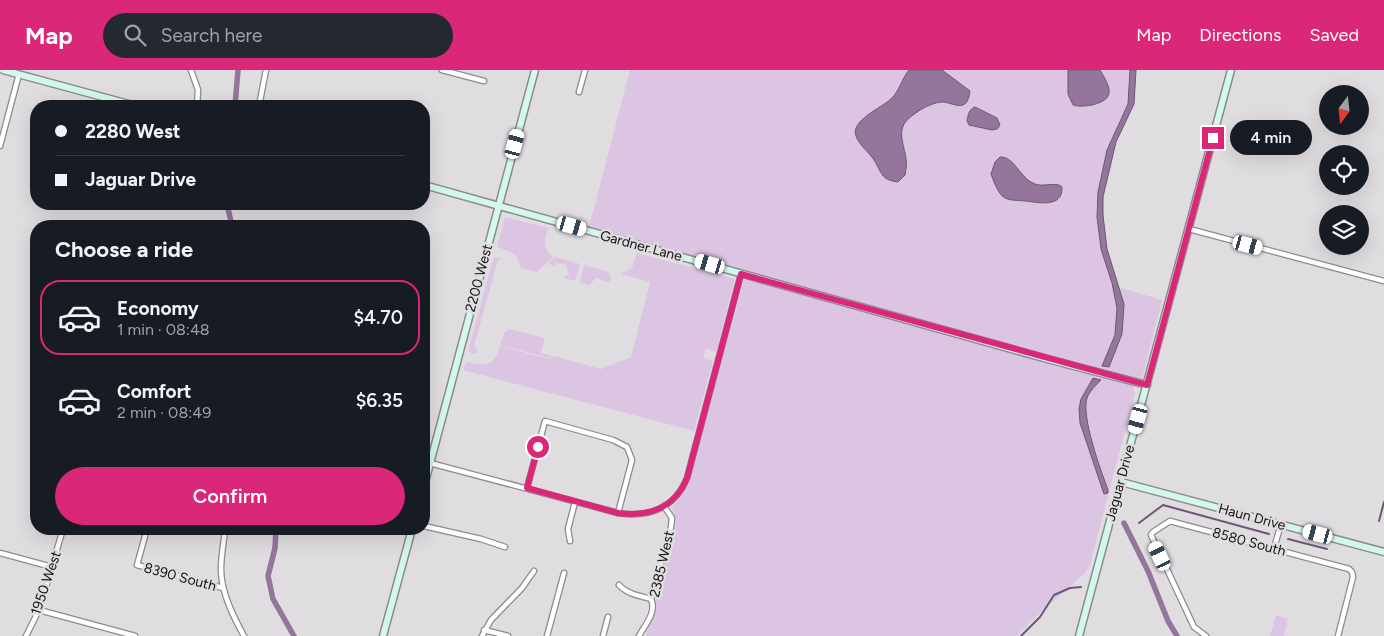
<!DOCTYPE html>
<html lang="en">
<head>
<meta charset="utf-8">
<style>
	:root { --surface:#171b24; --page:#242831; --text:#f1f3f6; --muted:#9ea1a6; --line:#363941; --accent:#db2777 }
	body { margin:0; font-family:Figtree,sans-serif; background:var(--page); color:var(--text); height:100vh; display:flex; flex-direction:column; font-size:19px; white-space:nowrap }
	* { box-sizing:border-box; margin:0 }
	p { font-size:16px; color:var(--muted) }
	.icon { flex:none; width:28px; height:28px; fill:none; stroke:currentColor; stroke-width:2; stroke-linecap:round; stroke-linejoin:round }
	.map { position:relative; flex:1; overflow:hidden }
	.details { position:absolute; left:30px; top:150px; width:400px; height:315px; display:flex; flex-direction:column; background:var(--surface); border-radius:20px; box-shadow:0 5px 20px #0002 }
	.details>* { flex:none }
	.hud { position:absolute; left:30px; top:30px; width:400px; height:110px; border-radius:20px; box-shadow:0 5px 20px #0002; display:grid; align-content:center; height:110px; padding:0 25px; background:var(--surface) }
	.needle { width:32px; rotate:195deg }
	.fabs { position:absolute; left:1319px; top:15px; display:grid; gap:10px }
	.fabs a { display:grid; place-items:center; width:50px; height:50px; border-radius:50%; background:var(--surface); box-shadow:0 5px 20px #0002; font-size:25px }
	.end { position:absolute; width:22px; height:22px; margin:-11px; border:6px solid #db2777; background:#fff; box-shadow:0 0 0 2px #fff }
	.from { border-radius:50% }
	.bubble { position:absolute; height:35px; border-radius:18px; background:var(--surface); box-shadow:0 5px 20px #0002; font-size:16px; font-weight:600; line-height:35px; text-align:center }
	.car { position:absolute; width:15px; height:30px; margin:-15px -8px; border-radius:6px; box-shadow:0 0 4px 1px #0007; background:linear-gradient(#fff 24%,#345 0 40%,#fff 0 76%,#345 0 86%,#fff 0) }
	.hud b { display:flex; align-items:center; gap:18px; height:48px; font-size:19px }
	.hud b+b { border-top:1px solid var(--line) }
	.hud i { width:12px; height:12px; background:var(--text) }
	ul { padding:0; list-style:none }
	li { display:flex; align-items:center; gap:15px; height:75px; margin:0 10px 8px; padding:0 15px; border:2px solid transparent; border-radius:20px }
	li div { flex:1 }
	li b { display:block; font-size:19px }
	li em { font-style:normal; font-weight:600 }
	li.current { border-color:var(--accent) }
	li>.icon { width:45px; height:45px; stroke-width:1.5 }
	h2 { padding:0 25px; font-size:22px; line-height:60px }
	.primary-button { display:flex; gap:10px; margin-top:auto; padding:10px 25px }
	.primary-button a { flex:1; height:58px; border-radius:30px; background:var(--accent); color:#fff; font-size:20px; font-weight:600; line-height:58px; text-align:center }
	header { display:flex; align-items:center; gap:30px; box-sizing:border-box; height:70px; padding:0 25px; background:var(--accent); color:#fff }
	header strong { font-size:24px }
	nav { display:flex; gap:28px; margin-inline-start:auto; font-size:18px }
	.search { width:350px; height:45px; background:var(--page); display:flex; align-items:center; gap:12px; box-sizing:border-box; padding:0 18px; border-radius:28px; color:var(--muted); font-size:19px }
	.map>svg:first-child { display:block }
	.green { fill:#dcc5e2 }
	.water { fill:#94759c; stroke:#6d5773 }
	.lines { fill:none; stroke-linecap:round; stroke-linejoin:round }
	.stream { stroke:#6d5773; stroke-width:2 }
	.canal { stroke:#94759c; stroke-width:5.5 }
	.street-casing { stroke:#8d8b8e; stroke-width:7 }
	.secondary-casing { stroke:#8d8b8e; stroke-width:9 }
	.street { stroke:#fff; stroke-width:4.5 }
	.secondary { stroke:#d3f7ea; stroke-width:6 }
	.route { stroke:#db2777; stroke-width:6 }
	.labels { text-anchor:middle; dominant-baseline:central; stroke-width:5; stroke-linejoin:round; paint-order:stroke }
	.street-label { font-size:14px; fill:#131213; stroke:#e0dde0 }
</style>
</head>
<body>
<header>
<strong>Map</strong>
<div class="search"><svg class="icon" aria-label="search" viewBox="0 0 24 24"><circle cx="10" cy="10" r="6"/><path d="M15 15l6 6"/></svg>Search here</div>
<nav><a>Map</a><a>Directions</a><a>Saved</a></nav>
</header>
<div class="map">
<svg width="1384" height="566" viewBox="0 0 1384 566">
	<rect width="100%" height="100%" fill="#e0dde0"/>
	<!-- green -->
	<g class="green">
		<path d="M630 0H1136L1134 34 1116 72 1103 127V145L1107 179 1118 217 1162 230 1142 309 1137 308 1133 319 1135 323 1090 495 1085 503 1042 541 1017 566H646L674 460 676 453 672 438 682 425 689 410 744 210H746L748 204 589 157Z"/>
		<path d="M505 147 548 158C545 170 542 178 553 187L537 202 520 198C519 182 509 182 497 177Z"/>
		<path d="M637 183 735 209 716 282 706 279 703 288 713 291 694 361 463 300 467 292C486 296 494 297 500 276L549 289 554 286 601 299 631 287 650 212 621 204 632 198Z"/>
		<path d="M495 187 500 188 502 191 498 190 474 276 478 280 475 284 469 282V278L492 193Z"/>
		<path d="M555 187 580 194 575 211 565 208V206L569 205 566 195 556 193 555 196 548 194Z"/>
		<path d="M584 195 609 202 611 208 609 212 596 208 589 215 580 213Z"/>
		<path d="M509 259 545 268 541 283 552 286 549 288 500 275 504 263Z"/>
		<path d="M1276 545 1288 549 1284 566H1270Z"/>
	</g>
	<!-- water -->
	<g class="water">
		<path d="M909 0H942L970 21C967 46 952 31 941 32 929 33 910 45 904 54 898 65 905 78 906 89 907 94 906 99 905 105L898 112C881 110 882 103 874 90 869 82 859 75 856 66 850 51 881 38 891 29 899 22 902 8 909 0Z"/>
		<path d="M1068 0H1100C1110 17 1117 29 1092 35 1085 36 1080 37 1073 35L1068 24Z"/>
		<path d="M1130 0H1136L1134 34 1116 72 1103 127V145L1107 179 1124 234 1122 264 1109 297 1102 296 1115 265 1117 238 1112 213 1101 179 1097 147 1098 122 1107 80 1128 34Z"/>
		<path d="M975 37 997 48 1000 55 997 59 992 60 969 55 967 51C968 45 969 39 975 37Z"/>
		<path d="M1000 87C1013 86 1020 106 1031 112 1040 118 1049 113 1059 115L1062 117C1063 139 1037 132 1025 131 1018 130 1011 131 1005 128 998 124 994 112 991 104L995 92Z"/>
		<path d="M1093 308 1101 310C1096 315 1089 322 1087 328 1081 347 1101 401 1108 420V423L1104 424 1080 353 1079 339 1081 329Z"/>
	</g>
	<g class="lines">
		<!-- stream -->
		<g class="stream">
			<path d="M1379 451 1384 432"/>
			<path d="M1139 453 1163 435 1269 464"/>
			<path d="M1288 469 1327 479"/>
			<path d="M1021 566 1040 547 1054 525 1070 518 1081 517"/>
		</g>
		<!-- canal -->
		<g class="canal">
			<path d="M235 36 238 0"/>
			<path d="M227 134 232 156"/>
			<path d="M1124 453 1148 501 1168 551 1177 566"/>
			<path d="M276 459 275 478 268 506 273 529 294 566"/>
		</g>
		<!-- street casing -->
		<g class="street-casing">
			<g id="street">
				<path d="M191 0 198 20 197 36"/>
				<path d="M442 0 484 11"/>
				<path d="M579 22 585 0"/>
				<path d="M259 36 266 0"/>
				<path d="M0 76 19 4"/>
				<path d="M1189 159 1384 211"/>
				<path d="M430 393 618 443C649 448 675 438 687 408L741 204"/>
				<path d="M527 418 545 351 613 370 627 377 632 390 618 443"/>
				<path d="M424 456 481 469 505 477"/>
				<path d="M147 459 137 495 223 518"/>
				<path d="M225 459C224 472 221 485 221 499 221 522 233 546 244 566"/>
				<path d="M570 471 568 459 575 432"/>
				<path d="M1274 478 1281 454"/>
				<path d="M0 483 52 497"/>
				<path d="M619 515C627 524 640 526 651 529"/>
				<path d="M39 540 135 566"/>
				<path d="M484 560 508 566"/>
				<path d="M26 566 39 540 63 459"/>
				<path d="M482 566 491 550 522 518 534 501"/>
				<path d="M547 566 564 503"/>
				<path d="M603 566 608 547"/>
				<path d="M639 566C645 555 657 542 651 529L671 457 672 448 664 436"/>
				<path d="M1206 566 1194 557 1151 465 1153 462 1170 451 1349 499 1352 502 1353 507 1338 566"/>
			</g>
		</g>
		<!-- secondary casing -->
		<g class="secondary-casing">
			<g id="secondary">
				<path d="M3 0 136 36"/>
				<path d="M424 115 1051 290 1147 315"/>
				<path d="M1121 412 1384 482"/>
				<path d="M424 416 535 0"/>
				<path d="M383 566 412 459"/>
				<path d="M1079 566 1231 0"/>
			</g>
		</g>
		<!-- street -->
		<use href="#street" class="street"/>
		<!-- secondary -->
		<use href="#secondary" class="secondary"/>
	</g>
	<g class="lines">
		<!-- route -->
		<path class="route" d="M538 377 527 418 618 443C649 447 675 438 687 408L741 204 1147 315 1213 68"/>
	</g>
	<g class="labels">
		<!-- street labels -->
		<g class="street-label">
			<text transform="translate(641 176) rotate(15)">Gardner Lane</text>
			<text transform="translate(479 208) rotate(-75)">2200 West</text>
			<text transform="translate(1120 413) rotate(-75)">Jaguar Drive</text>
			<text transform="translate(1252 447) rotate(15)">Haun Drive</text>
			<text transform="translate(1249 472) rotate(15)">8580 South</text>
			<text transform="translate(662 494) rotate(-77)">2385 West</text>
			<text transform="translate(180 507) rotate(15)">8390 South</text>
			<text transform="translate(46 513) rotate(-71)">1950 West</text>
		</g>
	</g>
</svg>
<div class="fabs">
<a><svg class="needle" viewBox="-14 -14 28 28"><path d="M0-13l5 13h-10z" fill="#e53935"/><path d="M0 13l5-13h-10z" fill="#9ea1a6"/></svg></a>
<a><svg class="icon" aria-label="locate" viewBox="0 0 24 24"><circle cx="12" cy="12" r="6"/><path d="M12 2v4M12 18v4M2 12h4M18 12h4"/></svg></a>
<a><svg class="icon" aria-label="layers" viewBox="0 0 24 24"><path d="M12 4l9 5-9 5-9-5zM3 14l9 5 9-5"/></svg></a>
</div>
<i class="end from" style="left:538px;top:377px"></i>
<i class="end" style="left:1213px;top:68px"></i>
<div class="bubble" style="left:1230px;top:50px;width:82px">4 min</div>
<i class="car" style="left:515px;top:74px;rotate:15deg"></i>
<i class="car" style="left:572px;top:156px;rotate:106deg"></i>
<i class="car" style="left:1248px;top:175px;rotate:105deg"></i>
<i class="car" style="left:710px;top:194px;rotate:286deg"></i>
<i class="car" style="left:1138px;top:349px;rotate:195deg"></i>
<i class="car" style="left:1318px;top:464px;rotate:285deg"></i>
<i class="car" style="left:1160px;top:486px;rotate:335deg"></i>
<div class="hud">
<b><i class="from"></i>2280 West</b>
<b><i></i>Jaguar Drive</b>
</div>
<section class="details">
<h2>Choose a ride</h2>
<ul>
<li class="current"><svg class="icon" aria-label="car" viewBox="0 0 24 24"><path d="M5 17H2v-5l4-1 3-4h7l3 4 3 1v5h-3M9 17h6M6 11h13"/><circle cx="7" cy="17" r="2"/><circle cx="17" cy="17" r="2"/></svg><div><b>Economy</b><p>1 min · 08:48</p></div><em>$4.70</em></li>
<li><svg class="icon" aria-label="car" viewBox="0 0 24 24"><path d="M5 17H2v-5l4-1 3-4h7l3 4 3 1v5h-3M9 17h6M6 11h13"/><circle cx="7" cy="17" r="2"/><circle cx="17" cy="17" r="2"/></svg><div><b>Comfort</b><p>2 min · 08:49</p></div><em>$6.35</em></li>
</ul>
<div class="primary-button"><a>Confirm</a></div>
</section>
</div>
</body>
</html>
